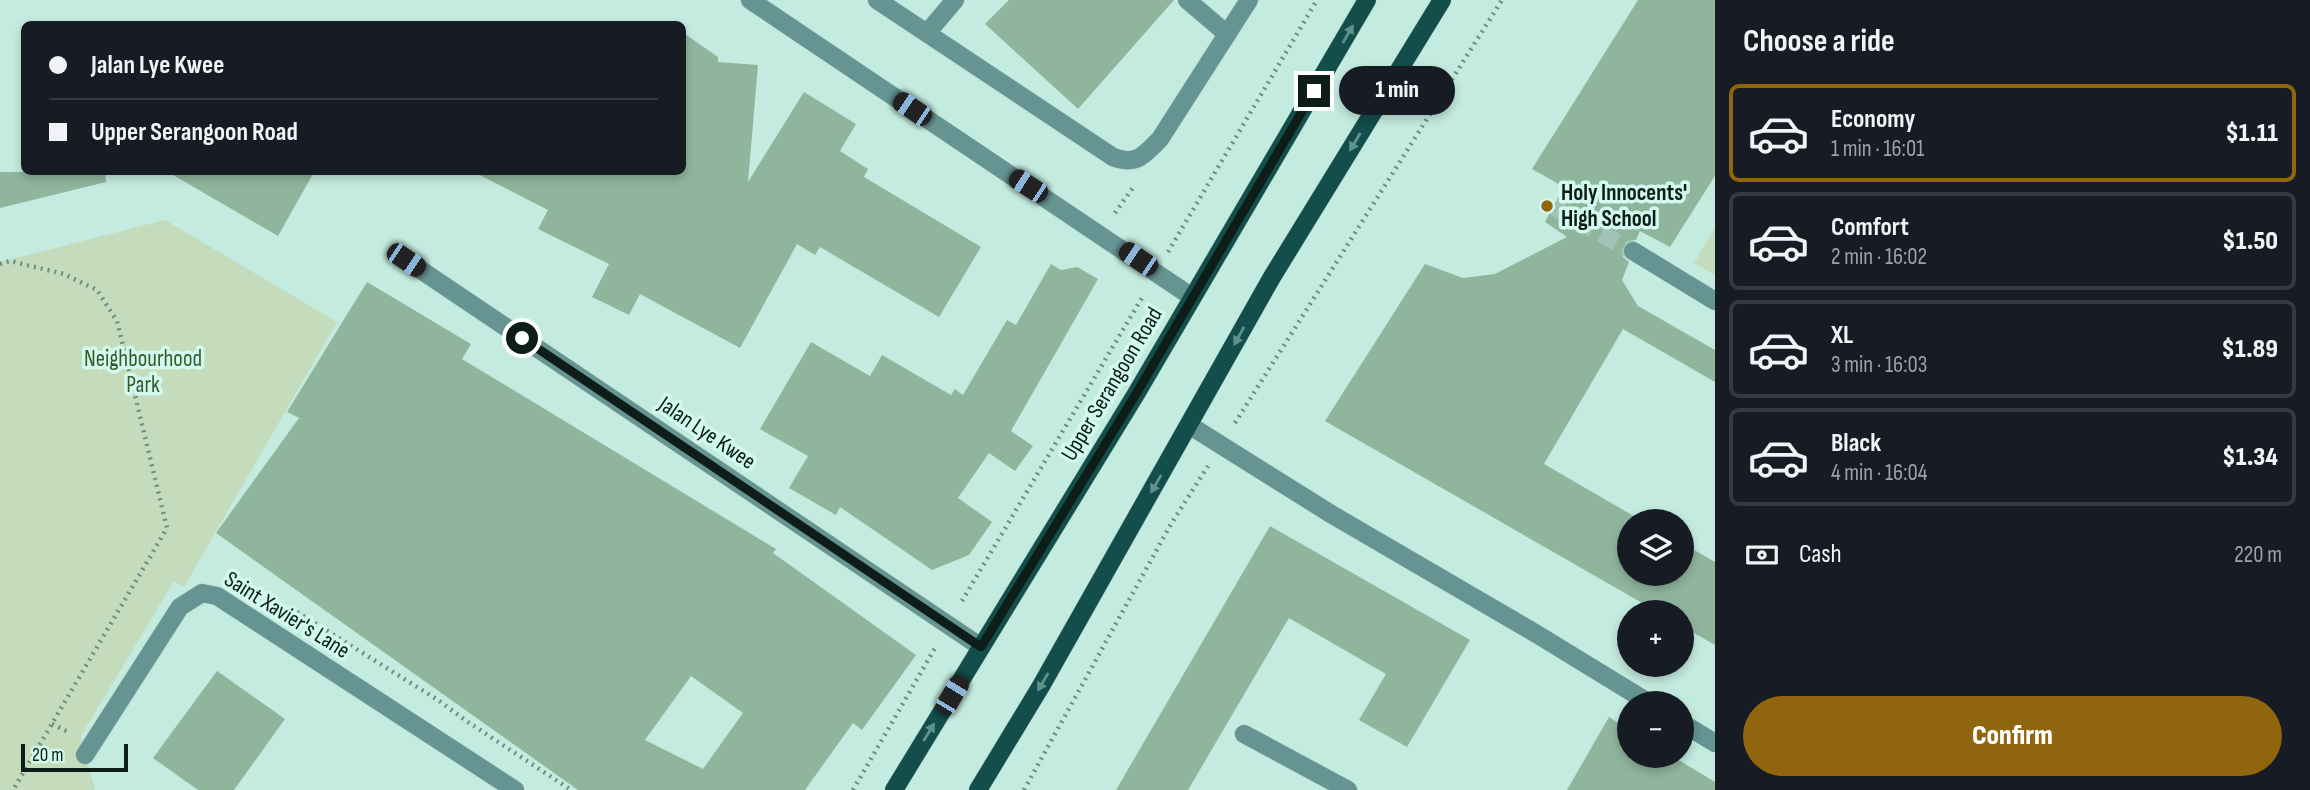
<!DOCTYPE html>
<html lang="en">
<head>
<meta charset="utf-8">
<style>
	:root { --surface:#171b24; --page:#20242c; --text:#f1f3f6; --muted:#9ea1a6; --line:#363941; --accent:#8f660d }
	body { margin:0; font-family:"Sofia Sans Condensed",sans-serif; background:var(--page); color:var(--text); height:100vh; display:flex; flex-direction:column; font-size:26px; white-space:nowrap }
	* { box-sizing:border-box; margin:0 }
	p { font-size:23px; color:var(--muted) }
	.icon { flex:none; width:38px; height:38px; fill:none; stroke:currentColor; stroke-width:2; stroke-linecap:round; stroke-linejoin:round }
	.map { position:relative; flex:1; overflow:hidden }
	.drawer { display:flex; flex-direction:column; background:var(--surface); width:595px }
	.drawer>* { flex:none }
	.top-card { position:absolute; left:21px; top:21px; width:665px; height:154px; border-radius:10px; box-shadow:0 4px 10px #0003; display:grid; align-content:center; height:154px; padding:0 28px; background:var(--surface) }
	.controls { position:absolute; left:1617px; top:509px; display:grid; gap:14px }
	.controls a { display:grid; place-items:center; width:77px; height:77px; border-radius:50%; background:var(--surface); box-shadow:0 4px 10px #0003; font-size:35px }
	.scale { position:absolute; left:21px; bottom:18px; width:107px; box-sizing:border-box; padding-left:7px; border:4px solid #0e1d19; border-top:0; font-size:19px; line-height:24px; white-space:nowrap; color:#0e1d19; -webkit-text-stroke:5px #d1f9ed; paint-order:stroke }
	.end { position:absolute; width:32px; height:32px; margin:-16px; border:9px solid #0e1d19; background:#fff; box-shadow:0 0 0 4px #fff }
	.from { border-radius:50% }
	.bubble { position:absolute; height:49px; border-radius:24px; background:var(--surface); box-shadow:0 4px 10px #0003; font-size:23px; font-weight:800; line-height:49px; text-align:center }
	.car { position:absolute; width:21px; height:42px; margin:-21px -10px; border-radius:9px; box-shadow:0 0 5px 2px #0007; background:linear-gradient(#222 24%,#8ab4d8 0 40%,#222 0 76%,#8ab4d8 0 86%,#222 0) }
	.top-card b { display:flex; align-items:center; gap:24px; height:66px; font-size:26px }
	.top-card b+b { border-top:2px solid var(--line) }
	.top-card i { width:18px; height:18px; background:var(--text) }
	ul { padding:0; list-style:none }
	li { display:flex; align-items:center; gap:21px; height:98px; margin:0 14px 10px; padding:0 14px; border:4px solid var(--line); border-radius:10px }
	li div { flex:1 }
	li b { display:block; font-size:26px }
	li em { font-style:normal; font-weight:800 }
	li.active { border-color:var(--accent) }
	li>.icon { width:63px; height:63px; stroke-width:1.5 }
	h2 { padding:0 28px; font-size:32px; line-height:84px }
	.pay { display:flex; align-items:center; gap:18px; height:77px; padding:0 28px; font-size:26px }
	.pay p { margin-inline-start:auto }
	.cta { display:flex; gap:14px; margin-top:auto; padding:14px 28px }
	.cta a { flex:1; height:80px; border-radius:42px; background:var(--accent); color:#fff; font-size:28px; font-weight:800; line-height:80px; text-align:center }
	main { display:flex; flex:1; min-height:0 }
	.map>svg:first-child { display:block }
	.green { fill:#c4dcbb }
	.building { fill:#90b59d; fill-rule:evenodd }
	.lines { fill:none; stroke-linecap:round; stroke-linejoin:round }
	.minor-tunnel { stroke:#a0c2b7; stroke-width:18; stroke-dasharray:18 9; stroke-linecap:butt }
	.minor-casing { stroke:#a3c6bb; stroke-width:19 }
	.major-casing { stroke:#a3c6bb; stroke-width:19 }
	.path { stroke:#708c84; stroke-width:4.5; stroke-dasharray:2 5; stroke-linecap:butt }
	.minor { stroke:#659493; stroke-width:18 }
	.major { stroke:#134d4c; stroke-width:18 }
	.oneway { fill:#5f928c }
	.route { stroke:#0e1d19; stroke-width:9 }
	.poi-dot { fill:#8f660d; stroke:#d1f9ed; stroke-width:2.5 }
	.labels { text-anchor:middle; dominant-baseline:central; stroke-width:7; stroke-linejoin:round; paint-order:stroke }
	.poi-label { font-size:23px; font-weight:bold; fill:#0e1d19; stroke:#d1f9ed; text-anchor:start }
	.park-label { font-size:23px; fill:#385929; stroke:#d1f9ed }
	.street-label { font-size:23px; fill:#0e1d19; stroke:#d1f9ed }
</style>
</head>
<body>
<main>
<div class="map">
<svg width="1715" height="790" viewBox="0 0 1715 790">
	<rect width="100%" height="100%" fill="#c4ebdf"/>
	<!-- green -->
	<g class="green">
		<path d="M165 220 337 322 184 587 174 581 81 736 95 790H0V262Z"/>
		<path d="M1715 228V275L1694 263Z"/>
	</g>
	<!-- building -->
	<g class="building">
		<path d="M1009 0H1174L1078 109 985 24Z"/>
		<path d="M1638 0H1715V176L1670 247 1640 231 1636 240 1627 241 1622 251 1623 257 1629 262 1622 280 1638 306 1715 350V382L1623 329 1544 464 1644 522H1629V574H1682V543L1715 562V645L1682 626V612H1658L1325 421 1425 264 1463 278 1495 274 1567 237 1545 222 1564 187 1532 169Z"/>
		<path d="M682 32 718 57V62L758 65 748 182 804 92 856 124 840 151 868 169 864 177 981 247 939 317 820 247 815 255 797 244 740 348 640 294 629 315 592 297 609 264 538 229 548 210 474 172H682Z"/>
		<path d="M0 172H105L106 182 0 208Z"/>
		<path d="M168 172H314L278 236Z"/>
		<path d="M1051 264 1061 270 1077 267 1098 279 1011 431 1033 446 1015 471 989 453 958 498 992 522 969 555 932 570 840 507 836 515 789 488 808 456 760 429 811 342 870 376 882 355 951 395 955 389 963 395 1007 320 1016 325Z"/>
		<path d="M367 282 471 344 462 359 776 549 773 553 916 655 862 730 853 723 805 790H578L216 533 299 418 287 412ZM691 676 743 713 703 769 645 740Z"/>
		<path d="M1270 526 1470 640 1407 747 1359 720 1386 674 1289 618 1188 790H1116Z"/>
		<path d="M217 671 285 719 234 790H198L153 758Z"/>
		<path d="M1609 717 1629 730V756H1672L1715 782V790H1567Z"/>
	</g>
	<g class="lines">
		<!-- minor-tunnel -->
		<path class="minor-tunnel" d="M1554 207 1633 251"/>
		<!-- minor casing -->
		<g class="minor-casing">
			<g id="minor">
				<path d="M750 0 1192 297"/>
				<path d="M877 0 1113 157C1137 166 1144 155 1160 139L1249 0"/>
				<path d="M1187 0 1227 34"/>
				<path d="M927 33 955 0"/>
				<path d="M1633 251 1715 301"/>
				<path d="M406 260 981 647"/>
				<path d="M1189 425 1331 514 1535 633 1651 704"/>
				<path d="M1682 723 1715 743"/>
				<path d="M1244 734 1348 790"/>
				<path d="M85 755 180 607 202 593 217 596 515 790"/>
			</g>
		</g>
		<!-- major casing -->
		<g class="major-casing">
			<g id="major">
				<path d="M894 790 1136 394 1367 0"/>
				<path d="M978 790 1041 686 1272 277 1442 0"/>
			</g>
		</g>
		<!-- path -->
		<g class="path">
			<path d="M1115 213 1134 186"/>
			<path d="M1168 252 1317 0"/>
			<path d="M0 264 10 261 64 274 97 290 117 321 167 528 13 790"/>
			<path d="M1235 423 1502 0"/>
			<path d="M962 601 1143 296"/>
			<path d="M297 612 438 700 465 720 571 790"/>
			<path d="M52 724 70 733"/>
			<path d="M853 790 935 648"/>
			<path d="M1024 790 1171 524 1208 466"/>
		</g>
		<!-- minor -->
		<use href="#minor" class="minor"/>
		<!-- major -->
		<use href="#major" class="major"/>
	</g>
	<!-- one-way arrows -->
	<defs><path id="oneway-solid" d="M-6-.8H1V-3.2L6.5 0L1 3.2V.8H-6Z" transform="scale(1.75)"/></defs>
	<g class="oneway">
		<use href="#oneway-solid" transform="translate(1348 34) rotate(-60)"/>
		<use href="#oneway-solid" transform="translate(1355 142) rotate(121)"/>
		<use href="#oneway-solid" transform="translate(1239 336) rotate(119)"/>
		<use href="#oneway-solid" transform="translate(1156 484) rotate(120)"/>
		<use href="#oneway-solid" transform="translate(1043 682) rotate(120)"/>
		<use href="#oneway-solid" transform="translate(929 732) rotate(-59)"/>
	</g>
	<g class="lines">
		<!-- route -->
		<path class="route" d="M522 338 981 647 1136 394 1314 91"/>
	</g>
	<!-- markers -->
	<circle class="poi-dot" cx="1547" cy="206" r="7"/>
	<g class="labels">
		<!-- poi labels -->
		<g class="poi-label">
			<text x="1561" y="193">Holy Innocents'<tspan x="1561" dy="26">High School</tspan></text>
		</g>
		<!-- park labels -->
		<g class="park-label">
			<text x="143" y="359">Neighbourhood<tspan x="143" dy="26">Park</tspan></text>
		</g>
		<!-- street labels -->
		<g class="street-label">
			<text transform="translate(1112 384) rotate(-59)">Upper Serangoon Road</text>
			<text transform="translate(707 433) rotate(34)">Jalan Lye Kwee</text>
			<text transform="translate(287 615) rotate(32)">Saint Xavier's Lane</text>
		</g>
	</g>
</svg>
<div class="controls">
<a><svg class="icon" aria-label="layers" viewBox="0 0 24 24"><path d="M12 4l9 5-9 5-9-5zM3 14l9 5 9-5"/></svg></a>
<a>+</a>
<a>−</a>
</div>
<div class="scale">20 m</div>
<i class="end from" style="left:522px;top:338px"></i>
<i class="end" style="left:1314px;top:91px"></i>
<div class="bubble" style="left:1339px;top:66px;width:116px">1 min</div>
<i class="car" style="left:912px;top:109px;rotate:304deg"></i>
<i class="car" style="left:1028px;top:186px;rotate:303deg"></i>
<i class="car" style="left:1138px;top:259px;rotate:304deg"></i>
<i class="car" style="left:406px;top:260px;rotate:124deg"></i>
<i class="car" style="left:952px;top:695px;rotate:31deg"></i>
<div class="top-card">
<b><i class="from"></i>Jalan Lye Kwee</b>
<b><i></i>Upper Serangoon Road</b>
</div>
</div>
<section class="drawer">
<h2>Choose a ride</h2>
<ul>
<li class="active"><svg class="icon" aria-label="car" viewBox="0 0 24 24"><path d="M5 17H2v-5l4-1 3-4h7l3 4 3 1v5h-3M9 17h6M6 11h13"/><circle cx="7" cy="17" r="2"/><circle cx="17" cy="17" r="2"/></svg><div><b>Economy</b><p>1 min · 16:01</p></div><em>$1.11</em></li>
<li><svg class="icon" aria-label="car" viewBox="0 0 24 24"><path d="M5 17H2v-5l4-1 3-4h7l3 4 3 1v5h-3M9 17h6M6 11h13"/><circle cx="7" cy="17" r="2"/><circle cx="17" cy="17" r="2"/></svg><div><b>Comfort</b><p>2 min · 16:02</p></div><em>$1.50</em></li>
<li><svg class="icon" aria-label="car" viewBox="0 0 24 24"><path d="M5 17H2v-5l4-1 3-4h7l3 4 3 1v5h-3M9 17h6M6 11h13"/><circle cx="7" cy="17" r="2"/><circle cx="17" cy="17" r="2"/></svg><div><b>XL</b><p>3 min · 16:03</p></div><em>$1.89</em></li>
<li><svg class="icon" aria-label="car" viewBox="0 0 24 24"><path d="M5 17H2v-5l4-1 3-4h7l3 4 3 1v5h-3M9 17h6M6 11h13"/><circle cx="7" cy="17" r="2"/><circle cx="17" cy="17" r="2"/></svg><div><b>Black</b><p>4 min · 16:04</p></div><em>$1.34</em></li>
</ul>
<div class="pay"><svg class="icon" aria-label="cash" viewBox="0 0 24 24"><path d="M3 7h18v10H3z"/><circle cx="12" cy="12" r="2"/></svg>Cash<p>220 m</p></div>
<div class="cta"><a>Confirm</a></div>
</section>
</main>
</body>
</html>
